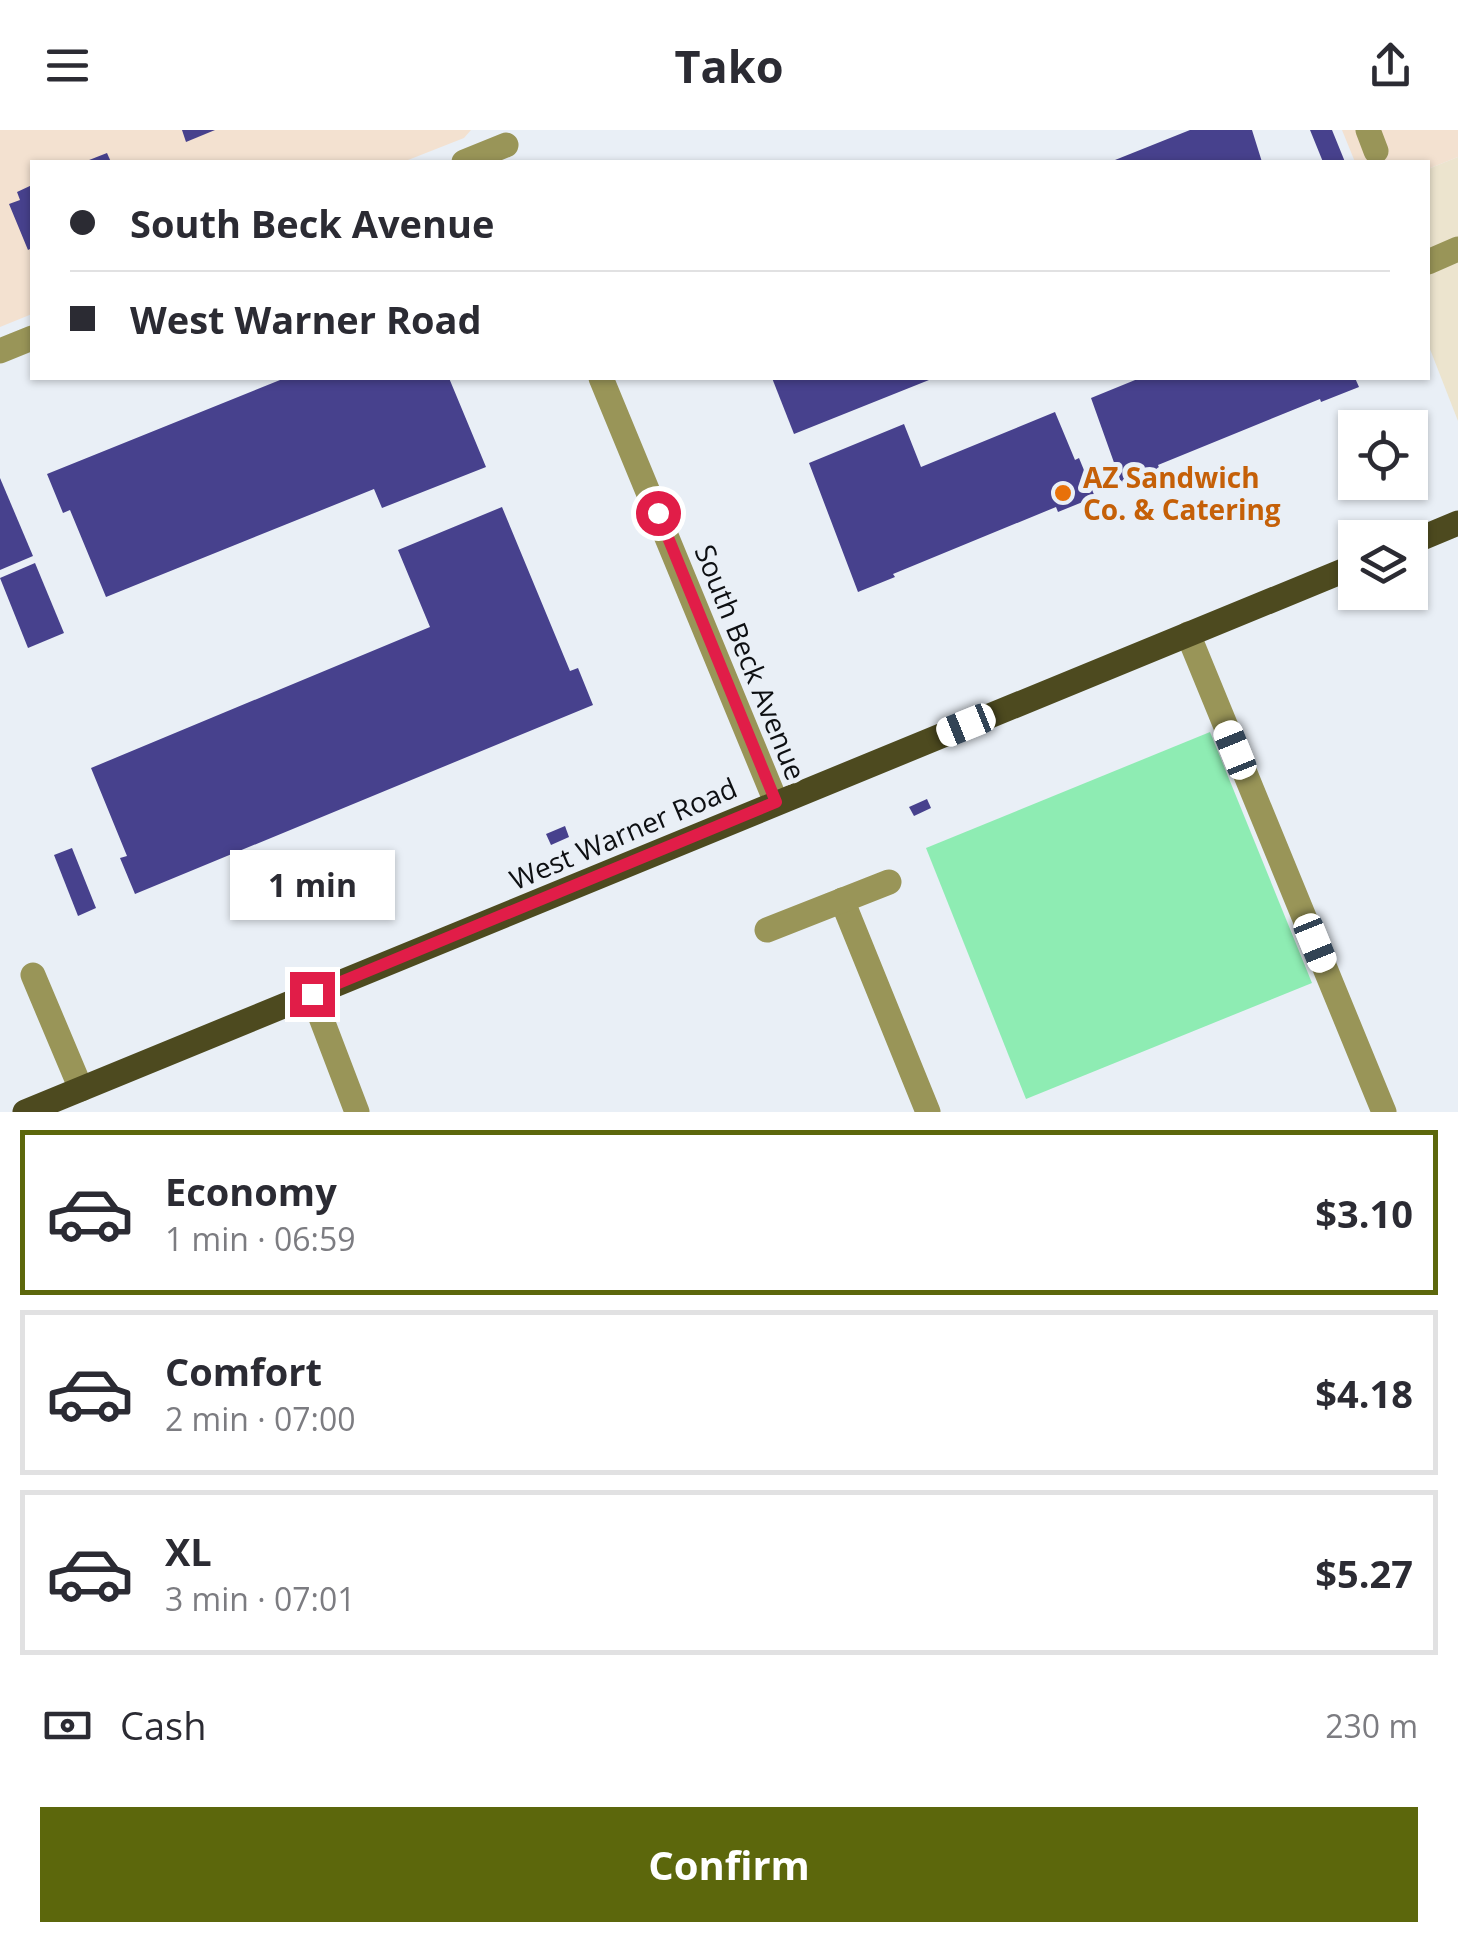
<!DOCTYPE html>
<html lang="en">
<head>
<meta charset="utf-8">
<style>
	:root { --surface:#fff; --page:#f7f7f7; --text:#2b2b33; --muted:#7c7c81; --line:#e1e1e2; --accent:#5c670c }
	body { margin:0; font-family:"Open Sans",sans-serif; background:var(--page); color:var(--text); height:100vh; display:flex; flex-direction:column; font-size:38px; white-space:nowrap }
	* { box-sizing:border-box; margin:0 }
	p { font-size:32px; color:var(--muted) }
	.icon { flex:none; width:55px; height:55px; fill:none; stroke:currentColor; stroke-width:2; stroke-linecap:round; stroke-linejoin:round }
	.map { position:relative; height:982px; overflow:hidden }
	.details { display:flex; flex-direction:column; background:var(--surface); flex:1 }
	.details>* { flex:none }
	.banner { position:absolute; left:30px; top:30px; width:1400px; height:220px; border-radius:0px; box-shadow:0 2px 8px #0004; display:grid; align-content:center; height:220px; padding:0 40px; background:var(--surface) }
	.buttons { position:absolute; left:1338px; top:280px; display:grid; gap:20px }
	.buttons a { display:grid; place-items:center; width:90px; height:90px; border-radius:0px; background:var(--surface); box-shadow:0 2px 8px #0004; font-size:50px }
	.end { position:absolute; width:45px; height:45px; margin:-22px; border:12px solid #e11d48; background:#fff; box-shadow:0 0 0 5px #fff }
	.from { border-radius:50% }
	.bubble { position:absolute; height:70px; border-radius:0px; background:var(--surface); box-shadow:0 2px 8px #0004; font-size:32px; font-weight:700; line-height:70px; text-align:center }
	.car { position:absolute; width:30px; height:60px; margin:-30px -15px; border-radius:12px; box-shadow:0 0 8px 2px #0007; background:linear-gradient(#fff 24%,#345 0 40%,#fff 0 76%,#345 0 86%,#fff 0) }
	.banner b { display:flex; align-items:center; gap:35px; height:95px; font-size:38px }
	.banner b+b { border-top:2px solid var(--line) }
	.banner i { width:25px; height:25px; background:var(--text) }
	ul { padding:18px 0 0; list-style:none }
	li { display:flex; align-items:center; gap:30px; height:165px; margin:0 20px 15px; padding:0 20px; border:5px solid var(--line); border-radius:0px }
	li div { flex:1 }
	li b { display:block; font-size:38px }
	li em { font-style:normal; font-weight:700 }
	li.active { border-color:var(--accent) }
	li>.icon { width:90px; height:90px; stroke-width:1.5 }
	.pay { display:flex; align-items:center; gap:25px; height:110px; padding:0 40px; font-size:38px }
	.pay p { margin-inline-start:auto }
	.cta { display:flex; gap:20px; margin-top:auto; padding:20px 40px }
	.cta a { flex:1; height:115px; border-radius:0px; background:var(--accent); color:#fff; font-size:40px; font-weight:700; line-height:115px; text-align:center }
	header { display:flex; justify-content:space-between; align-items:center; height:130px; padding:0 40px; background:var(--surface); font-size:45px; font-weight:700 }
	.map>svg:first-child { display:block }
	.commercial { fill:#ece4ce }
	.industrial { fill:#f3e1d0 }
	.green { fill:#8eecb3 }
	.building { fill:#47418d }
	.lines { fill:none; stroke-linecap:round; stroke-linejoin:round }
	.minor { stroke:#999558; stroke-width:25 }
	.major { stroke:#4d4a1f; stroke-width:25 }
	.route { stroke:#e11d48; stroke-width:12 }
	.food-dot { fill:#e8710a; stroke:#e9eff6; stroke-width:4 }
	.labels { text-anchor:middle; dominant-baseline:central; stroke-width:10; stroke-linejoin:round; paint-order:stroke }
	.food-label { font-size:28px; font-weight:bold; fill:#c56008; stroke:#e9eff6; text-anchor:start }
	.street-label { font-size:28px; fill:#0d0f12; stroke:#e9eff6 }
</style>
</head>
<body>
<header><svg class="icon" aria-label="menu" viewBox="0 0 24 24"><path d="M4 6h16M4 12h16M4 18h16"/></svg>Tako<svg class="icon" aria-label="share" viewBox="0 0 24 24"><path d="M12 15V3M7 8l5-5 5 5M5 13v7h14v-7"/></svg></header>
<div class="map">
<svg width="1458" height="982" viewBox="0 0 1458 982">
	<rect width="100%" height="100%" fill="#e9eff6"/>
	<!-- commercial -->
	<path class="commercial" d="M1458 27V291L1428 214V39Z"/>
	<!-- industrial -->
	<g class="industrial">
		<path d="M0 0H471L464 8 403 32H32V184L0 197Z"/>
		<path d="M1342 0H1458V27L1428 39V32H1355Z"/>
	</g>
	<!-- green -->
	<path class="green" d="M1210 602 1312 853 1026 969 926 718Z"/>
	<!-- building -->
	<g class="building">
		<path d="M182 0H215L186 12Z"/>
		<path d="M1190 0H1252L1262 32H1110Z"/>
		<path d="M1310 0H1332L1345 32H1323Z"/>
		<path d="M107 23 111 32H84Z"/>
		<path d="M32 55V118L28 120 9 74 20 70 17 62Z"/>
		<path d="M285 248H449L486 337 382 378 374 359 106 467 70 380 63 383 47 344Z"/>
		<path d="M772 248H934L794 304Z"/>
		<path d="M1140 248H1355L1359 257 1321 272 1320 269 1158 335 1160 340 1122 355 1091 268Z"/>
		<path d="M1055 282 1075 330 1079 328 1095 367 1058 382 1056 377 893 444 895 447 858 462 809 333 904 294 921 337Z"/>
		<path d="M0 348 33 426 0 440Z"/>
		<path d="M502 377 570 541 578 538 593 575 135 764 120 728 127 726 91 638 430 497 398 420Z"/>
		<path d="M35 433 64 503 28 518 0 448Z"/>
		<path d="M927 669 931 678 914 686 909 677Z"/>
		<path d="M565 696 569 707 551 715 546 704Z"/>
		<path d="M72 718 96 778 78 786 54 725Z"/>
	</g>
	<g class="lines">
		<!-- minor -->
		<g class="minor">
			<path d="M1368 0 1376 21"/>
			<path d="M464 32 506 15"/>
			<path d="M1428 132 1458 119"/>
			<path d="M0 221 32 208"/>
			<path d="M601 248 776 672"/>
			<path d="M1188 504 1384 982"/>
			<path d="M842 770 928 982"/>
			<path d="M767 800 889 752"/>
			<path d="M33 845 81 959"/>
			<path d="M312 864 357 982"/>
		</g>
		<!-- major -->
		<g class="major">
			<path d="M1410 413 1458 393"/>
			<path d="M25 982 1355 436"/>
		</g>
	</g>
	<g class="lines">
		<!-- route -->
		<path class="route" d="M312 864 776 672 658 383"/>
	</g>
	<!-- markers -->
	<circle class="food-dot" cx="1063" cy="363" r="10"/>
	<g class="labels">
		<!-- food labels -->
		<g class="food-label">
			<text x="1083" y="347">AZ Sandwich<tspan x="1083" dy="32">Co. &amp; Catering</tspan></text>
		</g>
		<!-- street labels -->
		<g class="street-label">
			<text transform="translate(751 532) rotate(68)">South Beck Avenue</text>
			<text transform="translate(623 703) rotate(-23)">West Warner Road</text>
		</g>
	</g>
</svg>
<div class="buttons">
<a><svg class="icon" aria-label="locate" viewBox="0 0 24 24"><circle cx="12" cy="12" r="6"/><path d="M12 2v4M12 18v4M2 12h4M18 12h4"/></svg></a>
<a><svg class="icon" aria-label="layers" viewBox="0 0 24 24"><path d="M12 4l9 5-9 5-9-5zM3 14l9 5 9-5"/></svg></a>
</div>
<i class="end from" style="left:658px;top:383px"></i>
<i class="end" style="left:312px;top:864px"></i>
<div class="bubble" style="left:230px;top:720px;width:165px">1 min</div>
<i class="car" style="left:966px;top:595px;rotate:248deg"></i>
<i class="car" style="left:1235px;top:620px;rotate:338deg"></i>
<i class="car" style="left:1315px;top:813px;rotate:158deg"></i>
<div class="banner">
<b><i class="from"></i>South Beck Avenue</b>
<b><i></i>West Warner Road</b>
</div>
</div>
<section class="details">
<ul>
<li class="active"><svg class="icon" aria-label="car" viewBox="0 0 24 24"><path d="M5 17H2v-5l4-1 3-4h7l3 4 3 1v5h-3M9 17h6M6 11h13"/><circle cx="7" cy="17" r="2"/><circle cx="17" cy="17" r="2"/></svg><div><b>Economy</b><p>1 min · 06:59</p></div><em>$3.10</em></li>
<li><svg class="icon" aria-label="car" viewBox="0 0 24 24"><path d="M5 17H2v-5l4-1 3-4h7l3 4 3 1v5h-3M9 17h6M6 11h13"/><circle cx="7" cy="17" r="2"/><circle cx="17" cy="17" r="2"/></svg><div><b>Comfort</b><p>2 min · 07:00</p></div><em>$4.18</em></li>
<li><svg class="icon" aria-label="car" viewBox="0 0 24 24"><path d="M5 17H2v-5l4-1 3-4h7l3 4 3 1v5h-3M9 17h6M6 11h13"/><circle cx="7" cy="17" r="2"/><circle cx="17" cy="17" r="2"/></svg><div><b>XL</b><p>3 min · 07:01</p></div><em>$5.27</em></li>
</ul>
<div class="pay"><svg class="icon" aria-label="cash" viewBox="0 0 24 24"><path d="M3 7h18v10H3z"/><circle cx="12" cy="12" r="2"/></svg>Cash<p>230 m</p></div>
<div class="cta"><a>Confirm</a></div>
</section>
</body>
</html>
